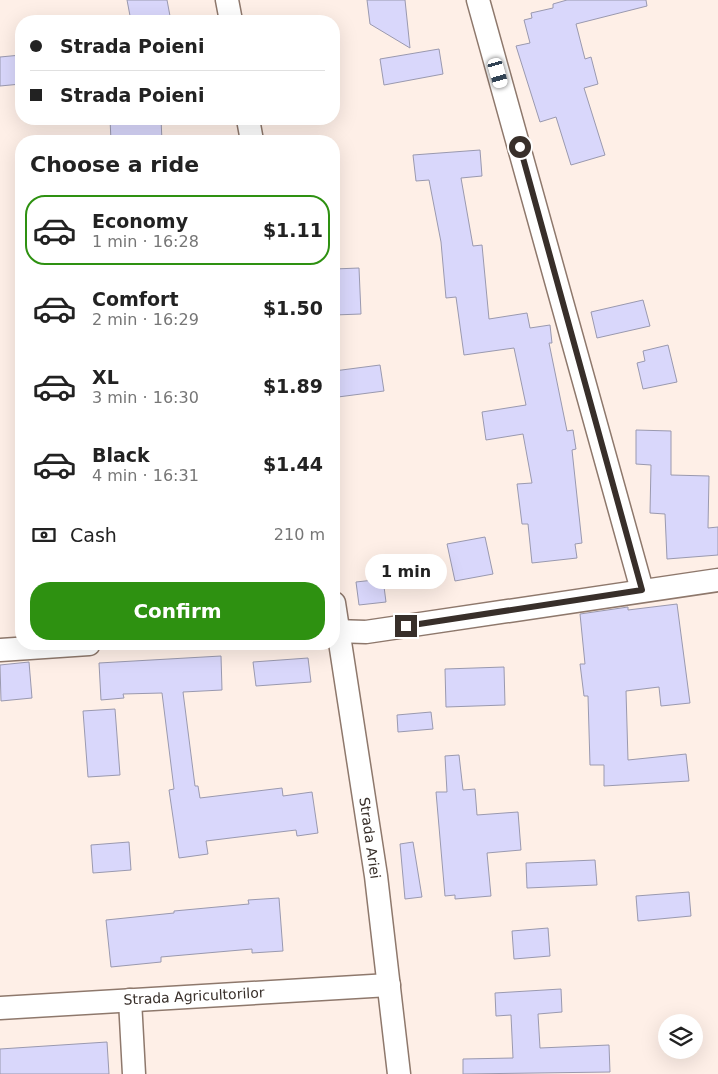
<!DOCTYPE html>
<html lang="en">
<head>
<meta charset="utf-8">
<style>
	:root { --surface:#fff; --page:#f6f6f6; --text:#222; --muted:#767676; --line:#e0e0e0; --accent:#2e9111 }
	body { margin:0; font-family:"DejaVu Sans",sans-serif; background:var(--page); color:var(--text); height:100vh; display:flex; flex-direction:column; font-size:19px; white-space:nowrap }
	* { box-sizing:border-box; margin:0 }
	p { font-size:16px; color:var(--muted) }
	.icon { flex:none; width:28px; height:28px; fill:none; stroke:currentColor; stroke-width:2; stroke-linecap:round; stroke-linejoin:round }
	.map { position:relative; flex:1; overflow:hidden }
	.panel { position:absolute; left:15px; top:135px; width:325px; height:515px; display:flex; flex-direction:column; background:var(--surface); border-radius:20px; box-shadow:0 5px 20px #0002 }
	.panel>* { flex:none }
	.hud { position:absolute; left:15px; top:15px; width:325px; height:110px; border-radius:20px; box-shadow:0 5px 20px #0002; display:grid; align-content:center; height:110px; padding:0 15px; background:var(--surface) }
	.tools { position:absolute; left:658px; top:1014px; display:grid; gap:10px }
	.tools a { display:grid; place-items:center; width:45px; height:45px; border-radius:50%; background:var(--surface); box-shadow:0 5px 20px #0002; font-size:25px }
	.end { position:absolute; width:22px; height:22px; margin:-11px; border:6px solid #382f2a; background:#fff; box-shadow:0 0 0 2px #fff }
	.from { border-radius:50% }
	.bubble { position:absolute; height:35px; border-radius:18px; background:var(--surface); box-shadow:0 5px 20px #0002; font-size:16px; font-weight:800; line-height:35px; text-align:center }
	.car { position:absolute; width:15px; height:30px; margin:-15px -8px; border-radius:6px; box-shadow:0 0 4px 1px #0007; background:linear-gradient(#fff 24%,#345 0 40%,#fff 0 76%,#345 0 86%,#fff 0) }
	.hud b { display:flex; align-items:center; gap:18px; height:48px; font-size:19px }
	.hud b+b { border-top:1px solid var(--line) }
	.hud i { width:12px; height:12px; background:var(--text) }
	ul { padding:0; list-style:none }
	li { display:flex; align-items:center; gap:15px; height:70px; margin:0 10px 8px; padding:0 5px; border:2px solid transparent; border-radius:20px }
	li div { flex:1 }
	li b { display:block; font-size:19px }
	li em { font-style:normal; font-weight:800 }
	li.current { border-color:var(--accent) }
	li>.icon { width:45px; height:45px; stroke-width:1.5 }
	h2 { padding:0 15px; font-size:22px; line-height:60px }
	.pay { display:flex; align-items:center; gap:12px; height:55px; padding:0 15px; font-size:19px }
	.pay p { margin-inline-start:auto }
	.primary-button { display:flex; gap:10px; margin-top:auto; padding:10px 15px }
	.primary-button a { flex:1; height:58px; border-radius:20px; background:var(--accent); color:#fff; font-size:20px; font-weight:800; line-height:58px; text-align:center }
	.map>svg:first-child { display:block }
	.building { fill:#d9d7fb; stroke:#9a99af }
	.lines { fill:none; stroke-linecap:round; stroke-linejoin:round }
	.minor-casing { stroke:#8e786c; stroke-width:25 }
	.minor { stroke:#fff; stroke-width:22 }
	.route { stroke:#382f2a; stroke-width:6 }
	.labels { text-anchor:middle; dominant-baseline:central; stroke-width:4; stroke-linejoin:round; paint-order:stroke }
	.street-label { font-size:14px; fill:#382f2a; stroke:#fff }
</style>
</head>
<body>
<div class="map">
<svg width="718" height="1074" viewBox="0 0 718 1074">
	<rect width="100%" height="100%" fill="#feefe7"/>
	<!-- building -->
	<g class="building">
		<path d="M127 0H167L170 16 131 21Z"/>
		<path d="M367 0H405L410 48 370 24Z"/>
		<path d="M567 0H646L647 6 576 24 585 59 591 57 598 84 584 88 605 155 571 165 556 117 540 122 516 46 530 43 524 20 532 18 531 13 553 8V4Z"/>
		<path d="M439 49 443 74 384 85 380 59Z"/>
		<path d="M21 55V84L0 86V57Z"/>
		<path d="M110 119H161L162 141H111Z"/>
		<path d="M480 150 482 176 461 178 473 246 482 245 489 319 527 313 530 328 550 325 552 343H549L567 431 573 430 576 449 572 450 582 543 575 544 577 558 532 563 528 524H522L517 484 532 483 523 434 486 440 482 412 526 405 514 348 464 355 456 297 446 298 441 242 429 180 416 181 413 155Z"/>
		<path d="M359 268 361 314 334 315V269Z"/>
		<path d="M643 300 650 326 597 338 591 312Z"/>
		<path d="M668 345 677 382 643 389 637 363 645 361 643 351Z"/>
		<path d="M380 365 384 391 338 397 334 371Z"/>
		<path d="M636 430 671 431V475L709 476 708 528 718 527V555L667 559 665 514 650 513 651 465 636 464Z"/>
		<path d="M485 537 493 574 455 581 447 544Z"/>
		<path d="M383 579 386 602 359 605 356 582Z"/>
		<path d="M677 604 690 703 661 706 659 687 626 691 628 760 686 754 689 781 604 786V765H590L588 696H584L580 664H585L580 614 628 607V610Z"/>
		<path d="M221 656 222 690 183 692 195 786H198L200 798 282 788 283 796 312 792 318 833 297 836 296 830 206 841 208 854 179 858 169 790 174 789 162 693 123 694 124 698 101 700 99 663Z"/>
		<path d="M308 658 311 682 256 686 253 662Z"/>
		<path d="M29 662 32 698 1 701 0 665Z"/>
		<path d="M504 667 505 705 446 707 445 669Z"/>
		<path d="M115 709 120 775 88 777 83 711Z"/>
		<path d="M431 712 433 729 398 732 397 715Z"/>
		<path d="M459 755 463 790 475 789 477 815 518 812 521 850 487 853 491 896 455 899V895L445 896 436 792H447L445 756Z"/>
		<path d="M129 842 131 870 93 873 91 845Z"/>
		<path d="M413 842 422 897 405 899 400 844Z"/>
		<path d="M595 860 597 885 527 888 526 863Z"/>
		<path d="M689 892 691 916 638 921 636 896Z"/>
		<path d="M279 898 283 951 252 953V949L161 957V962L111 967 106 920 174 913V911L249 904 248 900Z"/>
		<path d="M548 928 550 956 514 959 512 931Z"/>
		<path d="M561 989 562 1012 538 1014 540 1048 609 1045 610 1072 463 1074V1059L513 1058 511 1015 496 1016 495 993Z"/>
		<path d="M107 1042 109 1074H0V1049Z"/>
	</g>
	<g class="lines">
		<!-- minor casing -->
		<g class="minor-casing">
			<g id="minor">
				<path d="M227 0 231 21"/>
				<path d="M478 0 642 590"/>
				<path d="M248 119 252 141"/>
				<path d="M334 603 376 876 399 1074"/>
				<path d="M334 631 366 632 718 580"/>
				<path d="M0 650 89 644"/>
				<path d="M130 1000 134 1074"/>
				<path d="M0 1008 389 985"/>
			</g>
		</g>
		<!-- minor -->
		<use href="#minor" class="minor"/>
	</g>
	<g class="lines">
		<!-- route -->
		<path class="route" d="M406 626 642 590 520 147"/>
	</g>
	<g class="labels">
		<!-- street labels -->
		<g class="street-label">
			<text transform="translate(370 838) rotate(82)">Strada Ariei</text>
			<text transform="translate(194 996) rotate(-3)">Strada Agricultorilor</text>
		</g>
	</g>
</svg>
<div class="tools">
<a><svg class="icon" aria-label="layers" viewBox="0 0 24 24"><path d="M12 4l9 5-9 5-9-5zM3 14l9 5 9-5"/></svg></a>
</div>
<i class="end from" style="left:520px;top:147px"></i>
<i class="end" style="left:406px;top:626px"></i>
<div class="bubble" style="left:365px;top:554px;width:82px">1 min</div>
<i class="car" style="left:498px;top:73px;rotate:164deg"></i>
<div class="hud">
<b><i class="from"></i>Strada Poieni</b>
<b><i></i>Strada Poieni</b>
</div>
<section class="panel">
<h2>Choose a ride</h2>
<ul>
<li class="current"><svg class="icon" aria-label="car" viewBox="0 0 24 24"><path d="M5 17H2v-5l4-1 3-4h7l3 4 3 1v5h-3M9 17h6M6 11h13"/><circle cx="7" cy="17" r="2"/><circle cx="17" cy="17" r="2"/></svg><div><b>Economy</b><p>1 min · 16:28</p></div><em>$1.11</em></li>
<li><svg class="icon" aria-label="car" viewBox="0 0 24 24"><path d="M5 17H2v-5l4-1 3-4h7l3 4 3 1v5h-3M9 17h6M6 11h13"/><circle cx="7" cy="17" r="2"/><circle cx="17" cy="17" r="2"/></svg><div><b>Comfort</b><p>2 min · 16:29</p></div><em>$1.50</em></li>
<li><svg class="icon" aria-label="car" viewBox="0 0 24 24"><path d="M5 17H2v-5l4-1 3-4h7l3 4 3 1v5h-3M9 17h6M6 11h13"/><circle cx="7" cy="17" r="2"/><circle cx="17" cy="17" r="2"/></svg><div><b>XL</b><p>3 min · 16:30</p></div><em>$1.89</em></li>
<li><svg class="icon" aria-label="car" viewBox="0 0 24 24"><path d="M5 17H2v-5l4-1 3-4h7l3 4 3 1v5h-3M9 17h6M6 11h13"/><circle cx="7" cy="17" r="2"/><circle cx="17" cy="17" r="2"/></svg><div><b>Black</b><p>4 min · 16:31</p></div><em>$1.44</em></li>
</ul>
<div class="pay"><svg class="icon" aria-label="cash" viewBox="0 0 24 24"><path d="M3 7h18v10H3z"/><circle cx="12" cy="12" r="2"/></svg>Cash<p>210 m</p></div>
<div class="primary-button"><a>Confirm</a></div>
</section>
</div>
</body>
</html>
